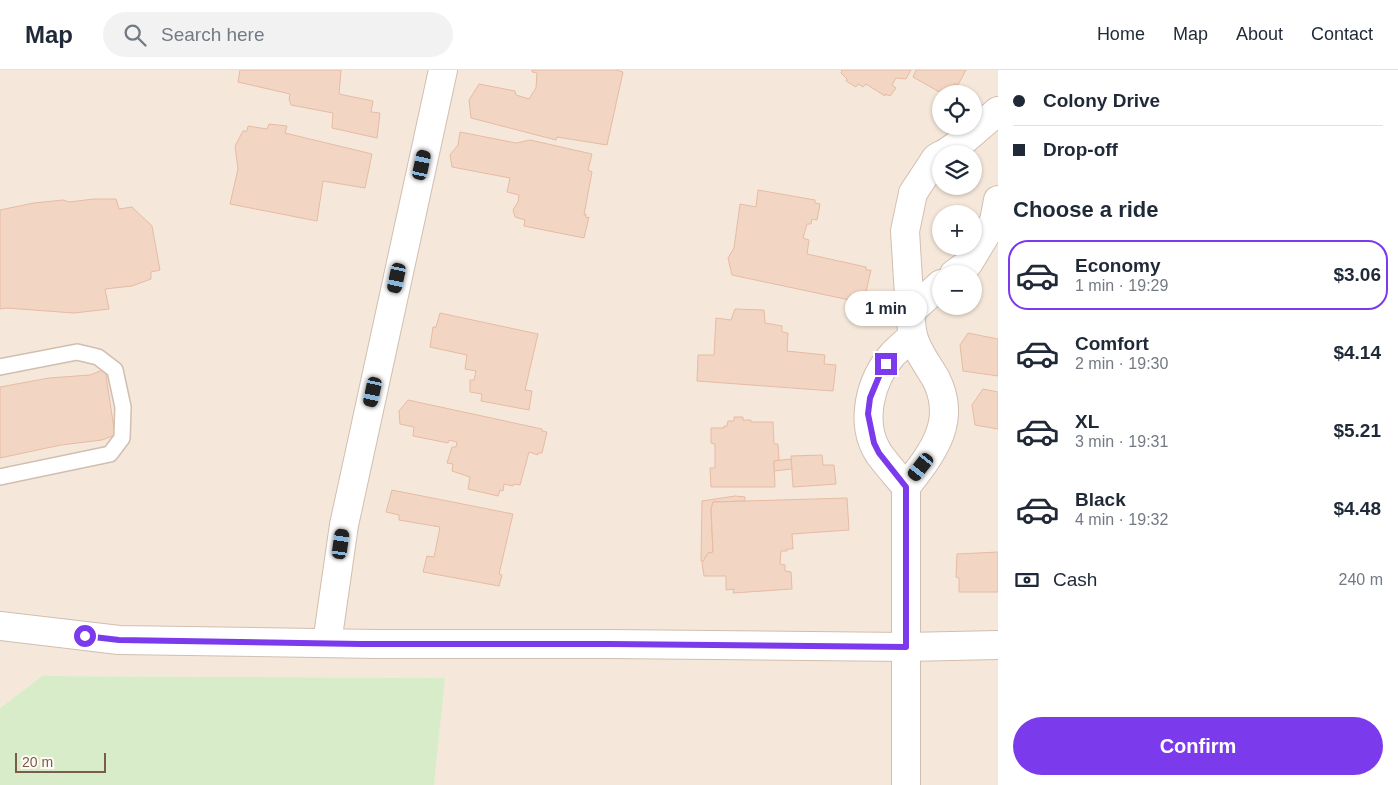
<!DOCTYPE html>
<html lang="en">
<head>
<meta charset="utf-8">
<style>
	:root { --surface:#fff; --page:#f2f2f3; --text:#1f2937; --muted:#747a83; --line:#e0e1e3; --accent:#7c3aed }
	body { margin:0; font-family:Arial,sans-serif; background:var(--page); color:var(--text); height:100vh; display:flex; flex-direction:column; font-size:19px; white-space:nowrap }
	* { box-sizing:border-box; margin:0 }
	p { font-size:16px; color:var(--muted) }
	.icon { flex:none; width:28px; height:28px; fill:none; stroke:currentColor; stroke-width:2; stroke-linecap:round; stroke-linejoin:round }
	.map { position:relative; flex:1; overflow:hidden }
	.sheet { display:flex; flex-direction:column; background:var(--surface); width:400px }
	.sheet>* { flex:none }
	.hud { display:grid; align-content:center; height:110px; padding:0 15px; background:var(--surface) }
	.buttons { position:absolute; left:932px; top:15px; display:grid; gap:10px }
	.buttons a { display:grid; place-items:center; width:50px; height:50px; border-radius:50%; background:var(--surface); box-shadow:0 1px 4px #0004; font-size:25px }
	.scale { position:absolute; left:15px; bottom:12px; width:91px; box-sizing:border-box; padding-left:5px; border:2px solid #7a5c4d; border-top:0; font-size:14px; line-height:18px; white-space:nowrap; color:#7a5c4d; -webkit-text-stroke:4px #fffaf3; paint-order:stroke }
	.end { position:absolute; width:22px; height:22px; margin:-11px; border:6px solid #7c3aed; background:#fff; box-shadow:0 0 0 2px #fff }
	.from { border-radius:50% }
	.bubble { position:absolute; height:35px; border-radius:18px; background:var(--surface); box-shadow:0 1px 4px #0004; font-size:16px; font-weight:700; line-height:35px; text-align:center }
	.car { position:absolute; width:15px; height:30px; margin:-15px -8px; border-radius:6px; box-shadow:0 0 4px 1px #0007; background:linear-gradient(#222 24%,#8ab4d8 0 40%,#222 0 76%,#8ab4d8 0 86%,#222 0) }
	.hud b { display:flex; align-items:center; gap:18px; height:48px; font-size:19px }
	.hud b+b { border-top:1px solid var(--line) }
	.hud i { width:12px; height:12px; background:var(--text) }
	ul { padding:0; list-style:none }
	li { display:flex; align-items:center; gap:15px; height:70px; margin:0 10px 8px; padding:0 5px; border:2px solid transparent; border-radius:20px }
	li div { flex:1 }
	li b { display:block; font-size:19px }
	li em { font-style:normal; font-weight:700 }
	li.on { border-color:var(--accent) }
	li>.icon { width:45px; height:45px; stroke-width:1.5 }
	h2 { padding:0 15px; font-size:22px; line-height:60px }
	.pay { display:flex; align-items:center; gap:12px; height:55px; padding:0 15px; font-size:19px }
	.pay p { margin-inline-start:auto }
	.primary-button { display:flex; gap:10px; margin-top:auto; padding:10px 15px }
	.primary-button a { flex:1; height:58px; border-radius:30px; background:var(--accent); color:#fff; font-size:20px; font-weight:700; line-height:58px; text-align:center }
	header { display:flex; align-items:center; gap:30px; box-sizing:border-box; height:70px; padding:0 25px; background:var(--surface); border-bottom:1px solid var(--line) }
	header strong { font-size:24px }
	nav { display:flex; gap:28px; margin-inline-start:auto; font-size:18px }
	.search { width:350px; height:45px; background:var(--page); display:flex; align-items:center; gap:12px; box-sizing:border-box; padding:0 18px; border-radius:28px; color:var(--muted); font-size:19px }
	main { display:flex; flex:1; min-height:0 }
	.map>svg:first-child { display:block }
	.residential { fill:#f5e8da; fill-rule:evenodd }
	.green { fill:#d8ecc9 }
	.building { fill:#f3d5c3; stroke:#e6bba3 }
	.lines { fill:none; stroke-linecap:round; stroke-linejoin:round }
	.service-casing { stroke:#d1beb0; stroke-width:18 }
	.minor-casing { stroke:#d1beb0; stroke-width:30 }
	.service { stroke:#fff; stroke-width:15 }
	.minor { stroke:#fff; stroke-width:28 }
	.route { stroke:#7c3aed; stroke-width:6 }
</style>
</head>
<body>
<header>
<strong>Map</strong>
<div class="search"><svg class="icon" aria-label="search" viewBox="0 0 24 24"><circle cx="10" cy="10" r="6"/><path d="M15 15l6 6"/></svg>Search here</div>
<nav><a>Home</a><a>Map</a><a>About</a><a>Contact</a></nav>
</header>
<main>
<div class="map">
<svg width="998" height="715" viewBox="0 0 998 715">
	<rect width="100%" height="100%" fill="#fdf6ec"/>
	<!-- residential -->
	<path class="residential" d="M0 0H998V715H434L444 608 42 606 0 638ZM941 24H974V56H941ZM941 84H974V116H941ZM941 144H974V176H941ZM941 204H974V236H941Z"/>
	<!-- green -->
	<path class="green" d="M42 606 445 608 434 715H0V638Z"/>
	<!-- building -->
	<g class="building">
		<path d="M240 0H341L339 24 373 31 371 42 380 43 377 68 332 58 333 43 291 35 289 29 290 24 238 12Z"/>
		<path d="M532 0H616L623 2 607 75 557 67 556 70 471 48 469 30 479 14 515 21 516 25 529 29 536 18 537 3 532 2Z"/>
		<path d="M841 0H911L906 9 896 8 892 15 896 18 890 26 885 24V26L866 14 863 17 858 14 856 17 846 11 847 9 841 3 842 1Z"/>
		<path d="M916 0H966L958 15 954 14 948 23 944 22 943 24 913 7Z"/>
		<path d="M269 54 287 56 285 63 372 84 365 118 323 111 317 151 230 134 238 99 235 76 243 61H247L248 56 267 59Z"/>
		<path d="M460 62 516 73 530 70 592 84 588 100 592 102 584 145 586 144V148L589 147 584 168 524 156 525 150 515 147 513 140 518 132 519 125 507 122 510 108 452 97 450 85 458 75Z"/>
		<path d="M758 120 815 130V133L820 134 817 150 812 149 811 154H807L803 168 809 170 807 184 866 197V200H871L864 230 860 229 859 232 732 205 728 188 734 178 740 134 756 137Z"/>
		<path d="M94 129H116L119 139 132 137 152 156 160 200 151 202V209L132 216 105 219 109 239 74 243 6 238 0 239V140L34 133 63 130 69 132Z"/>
		<path d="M735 239 764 240 765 253 782 256V262L788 263 787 281 825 285 824 294 836 295 833 321 697 311 698 285H714L716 248 731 250Z"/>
		<path d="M440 243 538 264 525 320 532 321 529 340 481 331 482 324 470 322V310H474L476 301 465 299 467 285 430 277 433 257H436Z"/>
		<path d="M968 263 998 269V306L963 301 960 275Z"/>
		<path d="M105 299 115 365 102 370 61 375 0 388V317L49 308 90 305Z"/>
		<path d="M983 319 998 322V359L975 355 972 335Z"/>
		<path d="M408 330 542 359V361L547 362 542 383H538V385L529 382 520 415 514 414 513 416 504 414 503 421 500 420 498 426 468 419 470 407 452 401 453 394 447 393 452 377H456L457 372 449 370 448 373 413 366 414 357 400 354 399 341Z"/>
		<path d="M734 347H743V350H751V352H773L774 374H778L779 390 774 391 775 417H711L710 398H715V374L711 373V358H724V356H727L728 351H734Z"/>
		<path d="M822 385 823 395H834L836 414 793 417 791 386Z"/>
		<path d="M791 389 792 399 774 401V391Z"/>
		<path d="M392 420 513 444 499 504 502 505 499 516 423 502 427 486 434 487 440 457 399 450V445L386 442Z"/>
		<path d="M735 426 745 427V431L713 432 711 439 713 482 708 483 704 491H701L702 431Z"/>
		<path d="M847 428 849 460 792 464 793 479H787V481H781L780 494 785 495V501L791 502 792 519 733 523 734 519 726 520V506H704L702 493 708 483 713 482 711 439 713 432Z"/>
		<path d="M998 482V522H959V508L956 507 957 484Z"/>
	</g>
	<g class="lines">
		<!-- service casing -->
		<g class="service-casing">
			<path id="service" d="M0 297 77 282 98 287 115 300 123 337 122 368 110 384 0 407"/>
		</g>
		<!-- minor casing -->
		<g class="minor-casing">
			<g id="minor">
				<path d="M944 84 963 71 998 41"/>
				<path d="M941 85 936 88 913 123 905 161 910 242 941 214"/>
				<path d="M954 204 968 194 994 151 998 130"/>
				<path d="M910 242C911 249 911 257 913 265 916 280 928 295 936 309 958 353 931 384 906 417 897 406 887 395 879 384 859 353 870 310 893 284 899 278 906 272 913 266"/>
				<path d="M906 417V715"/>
				<path d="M0 556 119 570 378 574H609L906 577 998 575"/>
				<path d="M327 573 344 455 443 0"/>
			</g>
		</g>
		<!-- service -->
		<use href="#service" class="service"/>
		<!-- minor -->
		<use href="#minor" class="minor"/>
	</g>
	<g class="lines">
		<!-- route -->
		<path class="route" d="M85 566 119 570 361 574H609L906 577V417L879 383 874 373 868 344 870 328 880 304 886 294"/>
	</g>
</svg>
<div class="buttons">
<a><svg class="icon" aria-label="locate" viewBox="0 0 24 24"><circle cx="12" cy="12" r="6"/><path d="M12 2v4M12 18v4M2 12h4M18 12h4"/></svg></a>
<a><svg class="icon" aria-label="layers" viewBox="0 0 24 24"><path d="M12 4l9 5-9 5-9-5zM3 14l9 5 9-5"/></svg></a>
<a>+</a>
<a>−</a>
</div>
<div class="scale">20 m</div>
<i class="end from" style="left:85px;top:566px"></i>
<i class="end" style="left:886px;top:294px"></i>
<div class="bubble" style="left:845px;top:221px;width:82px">1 min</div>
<i class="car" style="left:422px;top:95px;rotate:12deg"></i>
<i class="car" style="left:397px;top:208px;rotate:192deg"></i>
<i class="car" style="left:373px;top:322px;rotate:192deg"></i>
<i class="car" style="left:921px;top:397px;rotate:218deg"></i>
<i class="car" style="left:341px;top:474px;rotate:8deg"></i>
</div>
<section class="sheet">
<div class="hud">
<b><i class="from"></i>Colony Drive</b>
<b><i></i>Drop-off</b>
</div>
<h2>Choose a ride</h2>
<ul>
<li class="on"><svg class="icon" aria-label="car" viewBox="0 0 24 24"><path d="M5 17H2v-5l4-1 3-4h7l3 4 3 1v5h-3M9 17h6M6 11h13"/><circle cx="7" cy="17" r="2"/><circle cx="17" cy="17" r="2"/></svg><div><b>Economy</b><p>1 min · 19:29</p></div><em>$3.06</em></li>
<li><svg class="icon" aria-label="car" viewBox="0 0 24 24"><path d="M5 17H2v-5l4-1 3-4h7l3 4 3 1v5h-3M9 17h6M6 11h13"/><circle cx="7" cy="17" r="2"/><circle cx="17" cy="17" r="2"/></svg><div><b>Comfort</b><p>2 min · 19:30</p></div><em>$4.14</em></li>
<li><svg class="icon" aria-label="car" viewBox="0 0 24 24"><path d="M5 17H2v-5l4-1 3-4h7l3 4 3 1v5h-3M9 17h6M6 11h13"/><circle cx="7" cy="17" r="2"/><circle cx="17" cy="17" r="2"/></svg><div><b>XL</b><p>3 min · 19:31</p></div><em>$5.21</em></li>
<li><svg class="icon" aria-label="car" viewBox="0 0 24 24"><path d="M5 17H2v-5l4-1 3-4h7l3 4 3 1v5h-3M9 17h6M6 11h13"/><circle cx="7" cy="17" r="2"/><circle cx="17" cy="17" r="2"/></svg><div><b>Black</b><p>4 min · 19:32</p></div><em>$4.48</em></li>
</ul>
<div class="pay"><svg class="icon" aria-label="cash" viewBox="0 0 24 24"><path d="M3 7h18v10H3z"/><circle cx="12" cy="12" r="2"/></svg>Cash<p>240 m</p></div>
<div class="primary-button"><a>Confirm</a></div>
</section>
</main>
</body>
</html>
